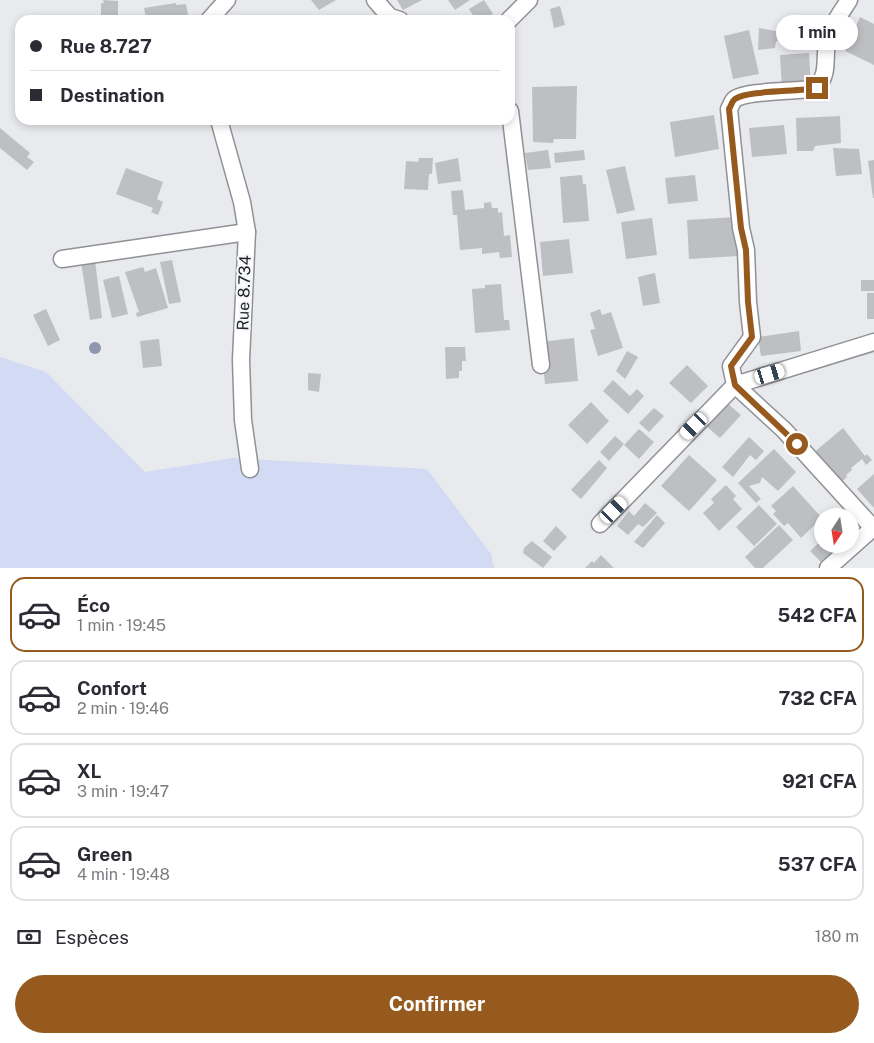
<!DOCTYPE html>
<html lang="fr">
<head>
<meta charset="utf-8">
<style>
	:root { --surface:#fff; --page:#f2f2f3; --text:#2b2b33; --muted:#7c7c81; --line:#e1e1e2; --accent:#975a1e }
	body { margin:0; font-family:"Public Sans",sans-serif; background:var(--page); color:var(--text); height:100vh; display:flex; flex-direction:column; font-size:19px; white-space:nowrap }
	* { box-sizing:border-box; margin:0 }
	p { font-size:16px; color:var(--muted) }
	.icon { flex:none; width:28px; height:28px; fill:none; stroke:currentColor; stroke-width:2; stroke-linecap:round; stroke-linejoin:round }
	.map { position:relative; height:568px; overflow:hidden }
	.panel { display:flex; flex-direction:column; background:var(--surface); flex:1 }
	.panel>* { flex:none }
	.hud { position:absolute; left:15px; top:15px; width:500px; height:110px; border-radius:15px; box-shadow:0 2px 8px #0003; display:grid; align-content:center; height:110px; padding:0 15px; background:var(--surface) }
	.needle { width:32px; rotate:192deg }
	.buttons { position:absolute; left:814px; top:508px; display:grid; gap:10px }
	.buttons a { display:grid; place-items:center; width:45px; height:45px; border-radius:50%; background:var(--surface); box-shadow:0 2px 8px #0003; font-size:25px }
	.end { position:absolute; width:22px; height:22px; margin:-11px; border:6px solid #975a1e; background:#fff; box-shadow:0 0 0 2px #fff }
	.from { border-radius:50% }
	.bubble { position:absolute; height:35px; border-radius:18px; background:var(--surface); box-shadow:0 2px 8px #0003; font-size:16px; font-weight:700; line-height:35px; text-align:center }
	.car { position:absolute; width:15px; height:30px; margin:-15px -8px; border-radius:6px; box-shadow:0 0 4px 1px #0007; background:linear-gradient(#fff 24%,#345 0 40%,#fff 0 76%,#345 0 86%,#fff 0) }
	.hud b { display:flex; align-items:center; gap:18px; height:48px; font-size:19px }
	.hud b+b { border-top:1px solid var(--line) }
	.hud i { width:12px; height:12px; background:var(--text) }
	ul { padding:9px 0 0; list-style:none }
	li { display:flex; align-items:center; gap:15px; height:75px; margin:0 10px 8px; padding:0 5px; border:2px solid var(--line); border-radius:15px }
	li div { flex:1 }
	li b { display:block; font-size:19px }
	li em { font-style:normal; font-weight:700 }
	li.selected { border-color:var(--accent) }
	li>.icon { width:45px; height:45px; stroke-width:1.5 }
	.pay { display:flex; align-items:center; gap:12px; height:55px; padding:0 15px; font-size:19px }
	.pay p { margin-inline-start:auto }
	.button { display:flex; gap:10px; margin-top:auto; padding:10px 15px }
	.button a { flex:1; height:58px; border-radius:30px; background:var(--accent); color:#fff; font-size:20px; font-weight:700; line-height:58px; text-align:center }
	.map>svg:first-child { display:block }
	.green { fill:#d2daf4 }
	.building { fill:#bebfc3 }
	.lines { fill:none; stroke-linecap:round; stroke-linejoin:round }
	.minor-casing { stroke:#909195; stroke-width:19 }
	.minor { stroke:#fff; stroke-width:16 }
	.tree { fill:#8d95af }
	.route { stroke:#975a1e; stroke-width:6 }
	.labels { text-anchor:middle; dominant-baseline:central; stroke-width:4.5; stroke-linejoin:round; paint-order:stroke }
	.street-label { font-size:16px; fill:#222325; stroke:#f6f7fc }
</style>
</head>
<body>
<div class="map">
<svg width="874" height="568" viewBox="0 0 874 568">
	<rect width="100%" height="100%" fill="#e9eaee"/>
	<!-- green -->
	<path class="green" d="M0 357 46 372 145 472 233 458 427 469 491 554 494 568H0Z"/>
	<!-- building -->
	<g class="building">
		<path d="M103 0 118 1V20H101V3H104Z"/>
		<path d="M311 0H336L319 10Z"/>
		<path d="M397 0H422L403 10Z"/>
		<path d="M448 0H470L455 10Z"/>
		<path d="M484 0 493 14 484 20H476L469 9Z"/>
		<path d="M176 3V5L186 4 189 20H143L146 18 144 8Z"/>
		<path d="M560 6 565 25 554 28 550 9Z"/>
		<path d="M860 17 874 24V65L845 51Z"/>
		<path d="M759 28 786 33 785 42 776 41 775 48 758 50Z"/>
		<path d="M749 30 759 74 733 79 724 36Z"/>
		<path d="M809 53 811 88 782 90 780 55Z"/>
		<path d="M577 86 576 139H554L553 143 533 142 532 87Z"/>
		<path d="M714 115 719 149 675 157 670 122Z"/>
		<path d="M840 116 841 143 815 146 813 151H797L796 118Z"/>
		<path d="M784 125 787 154 752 157 749 128Z"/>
		<path d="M0 128 30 153 27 157 34 162 27 170 0 148Z"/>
		<path d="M833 148 859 149 862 174 836 176Z"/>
		<path d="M548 150 551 168 528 170 525 153Z"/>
		<path d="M584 150 585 160 555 163 554 153Z"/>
		<path d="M419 158H433L432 174H429L428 190 404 189 406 161 418 162Z"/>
		<path d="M458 158 461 181 438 184 435 163Z"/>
		<path d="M874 160V198H873L868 161Z"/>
		<path d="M625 166 635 210 617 214 606 170Z"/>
		<path d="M126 168 163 182 157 199 163 202 158 215 151 212 153 208 116 194Z"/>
		<path d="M582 175 583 184H586L589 221 563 223 560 177Z"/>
		<path d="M695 175 698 201 668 204 665 178Z"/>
		<path d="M463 190 465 210 484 208V203L491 202 492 208H498V213L502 212 504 236 510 235 512 257 500 258 499 252 482 254V248L460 250 457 215H453L451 191Z"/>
		<path d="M736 217 738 256 689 259 687 220Z"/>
		<path d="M652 218 657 255 626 259 621 222Z"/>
		<path d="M569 239 573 273 543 276 540 242Z"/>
		<path d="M95 260 102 318 90 320 81 262Z"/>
		<path d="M172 260 181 302 169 304 160 262Z"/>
		<path d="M143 267 145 272 156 268 168 308 137 317 136 313 139 312 125 272Z"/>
		<path d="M655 273 660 303 643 306 638 277Z"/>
		<path d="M119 276 128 314 112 318 103 280Z"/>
		<rect x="861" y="280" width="13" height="11"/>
		<path d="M501 284 504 320H509L510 330 475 333 472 289 485 288V285Z"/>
		<rect x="867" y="293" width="7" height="26"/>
		<path d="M46 309 60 340 48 346 33 315Z"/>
		<path d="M600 309 602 315 611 312 623 348 598 356 590 330 595 329 590 313Z"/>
		<path d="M799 331 801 351 761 356 758 337Z"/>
		<path d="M574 338 578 381 545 384 541 342Z"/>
		<path d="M159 339 162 366 143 368 140 341Z"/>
		<path d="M445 347H465L466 361H462V371H459V378L446 379Z"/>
		<path d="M627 351 638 357 625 379 616 371Z"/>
		<path d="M687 365 708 386 691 403 669 383Z"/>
		<path d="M308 373 321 374 319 392 308 390Z"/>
		<path d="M613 380 630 396 637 389 644 396 628 414 603 391Z"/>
		<path d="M591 402 609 421 587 444 568 425Z"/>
		<path d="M726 402 741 415 720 438 705 425Z"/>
		<path d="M654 408 664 416 649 432 639 423Z"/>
		<path d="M843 428 865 456 867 454 872 460 866 465 862 459 851 468 852 470 846 475 847 477 837 486 812 454Z"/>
		<path d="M639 429 654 442 639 459 624 445Z"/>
		<path d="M615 436 624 444 609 461 600 452Z"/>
		<path d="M749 437 764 451 756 460 750 455 733 477 722 467Z"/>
		<path d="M774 449 796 472 778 491 762 477 760 483 749 486 761 499 756 503 738 483Z"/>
		<path d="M689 455 717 480 689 511 661 486Z"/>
		<path d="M599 460 607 468 581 499 571 490Z"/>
		<path d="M874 474V508L857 489Z"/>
		<path d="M726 485 736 496 733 499 742 509 719 531 703 513 714 503 711 499Z"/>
		<path d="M793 486 822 518 801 538 788 523 784 526 773 514 776 511 771 506Z"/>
		<path d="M645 503 657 513 643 527 638 524 628 535 617 526 629 511 634 516Z"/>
		<path d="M759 505 777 524 754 546 736 527Z"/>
		<path d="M657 515 665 523 643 548 634 542Z"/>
		<path d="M779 525 793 540 763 568H755L745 557Z"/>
		<path d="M556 526 567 537 554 551 543 541Z"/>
		<path d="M822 540V544H841L822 563 810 551Z"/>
		<path d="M532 541 552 557 543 568 523 553 524 548Z"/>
		<path d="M601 555 614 568H585L592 561 594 563Z"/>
	</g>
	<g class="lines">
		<!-- minor casing -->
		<g class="minor-casing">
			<g id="minor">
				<path d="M375 0 390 17 400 20"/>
				<path d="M209 20 227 0"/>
				<path d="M509 20 529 0"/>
				<path d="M510 111 541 365"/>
				<path d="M219 120 242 202 247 232 241 360 243 420 250 469"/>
				<path d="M62 259 247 232"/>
				<path d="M874 342 735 385 784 430 874 529"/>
				<path d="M600 524 735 385 731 366 752 337 748 302 746 250 741 228 729 109C731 106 732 101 735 99 748 90 798 92 817 88 829 72 824 61 827 43 830 27 841 13 849 0"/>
				<path d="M828 568 873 528"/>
			</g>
		</g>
		<!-- minor -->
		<use href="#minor" class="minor"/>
	</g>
	<!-- trees -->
	<circle class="tree" cx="95" cy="348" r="6"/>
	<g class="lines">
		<!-- route -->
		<path class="route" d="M797 444 735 385 731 366 752 337 748 302 746 250 741 228 729 109C731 106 732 101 735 99 748 90 798 92 817 88"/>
	</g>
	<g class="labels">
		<!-- street labels -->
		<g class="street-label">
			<text transform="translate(244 293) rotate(-88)">Rue 8.734</text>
		</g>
	</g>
</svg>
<div class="buttons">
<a><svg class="needle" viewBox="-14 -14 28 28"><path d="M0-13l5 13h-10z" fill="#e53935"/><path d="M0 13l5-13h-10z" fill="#7c7c81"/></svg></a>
</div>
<i class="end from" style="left:797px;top:444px"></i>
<i class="end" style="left:817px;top:88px"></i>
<div class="bubble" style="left:776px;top:15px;width:82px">1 min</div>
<i class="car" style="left:770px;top:374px;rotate:73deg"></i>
<i class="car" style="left:694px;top:426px;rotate:224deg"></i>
<i class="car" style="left:614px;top:510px;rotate:44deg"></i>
<div class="hud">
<b><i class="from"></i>Rue 8.727</b>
<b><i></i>Destination</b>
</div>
</div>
<section class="panel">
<ul>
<li class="selected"><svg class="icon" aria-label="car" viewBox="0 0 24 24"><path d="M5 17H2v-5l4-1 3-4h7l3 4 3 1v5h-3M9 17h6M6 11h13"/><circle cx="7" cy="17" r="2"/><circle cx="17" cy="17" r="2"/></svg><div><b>Éco</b><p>1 min · 19:45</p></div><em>542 CFA</em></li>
<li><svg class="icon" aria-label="car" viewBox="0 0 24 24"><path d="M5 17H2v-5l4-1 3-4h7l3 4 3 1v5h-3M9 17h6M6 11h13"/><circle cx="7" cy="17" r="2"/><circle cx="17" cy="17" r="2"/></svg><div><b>Confort</b><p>2 min · 19:46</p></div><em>732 CFA</em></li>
<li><svg class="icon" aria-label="car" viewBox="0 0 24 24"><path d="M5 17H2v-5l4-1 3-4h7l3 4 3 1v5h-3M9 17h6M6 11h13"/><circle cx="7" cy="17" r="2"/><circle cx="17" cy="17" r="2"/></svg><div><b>XL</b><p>3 min · 19:47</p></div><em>921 CFA</em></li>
<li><svg class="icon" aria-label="car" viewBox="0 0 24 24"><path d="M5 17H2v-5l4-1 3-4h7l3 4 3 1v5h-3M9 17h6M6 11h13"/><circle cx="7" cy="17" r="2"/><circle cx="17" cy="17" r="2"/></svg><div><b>Green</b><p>4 min · 19:48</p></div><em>537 CFA</em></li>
</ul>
<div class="pay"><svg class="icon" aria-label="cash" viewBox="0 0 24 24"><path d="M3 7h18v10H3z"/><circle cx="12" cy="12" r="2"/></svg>Espèces<p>180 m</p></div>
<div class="button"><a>Confirmer</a></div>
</section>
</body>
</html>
